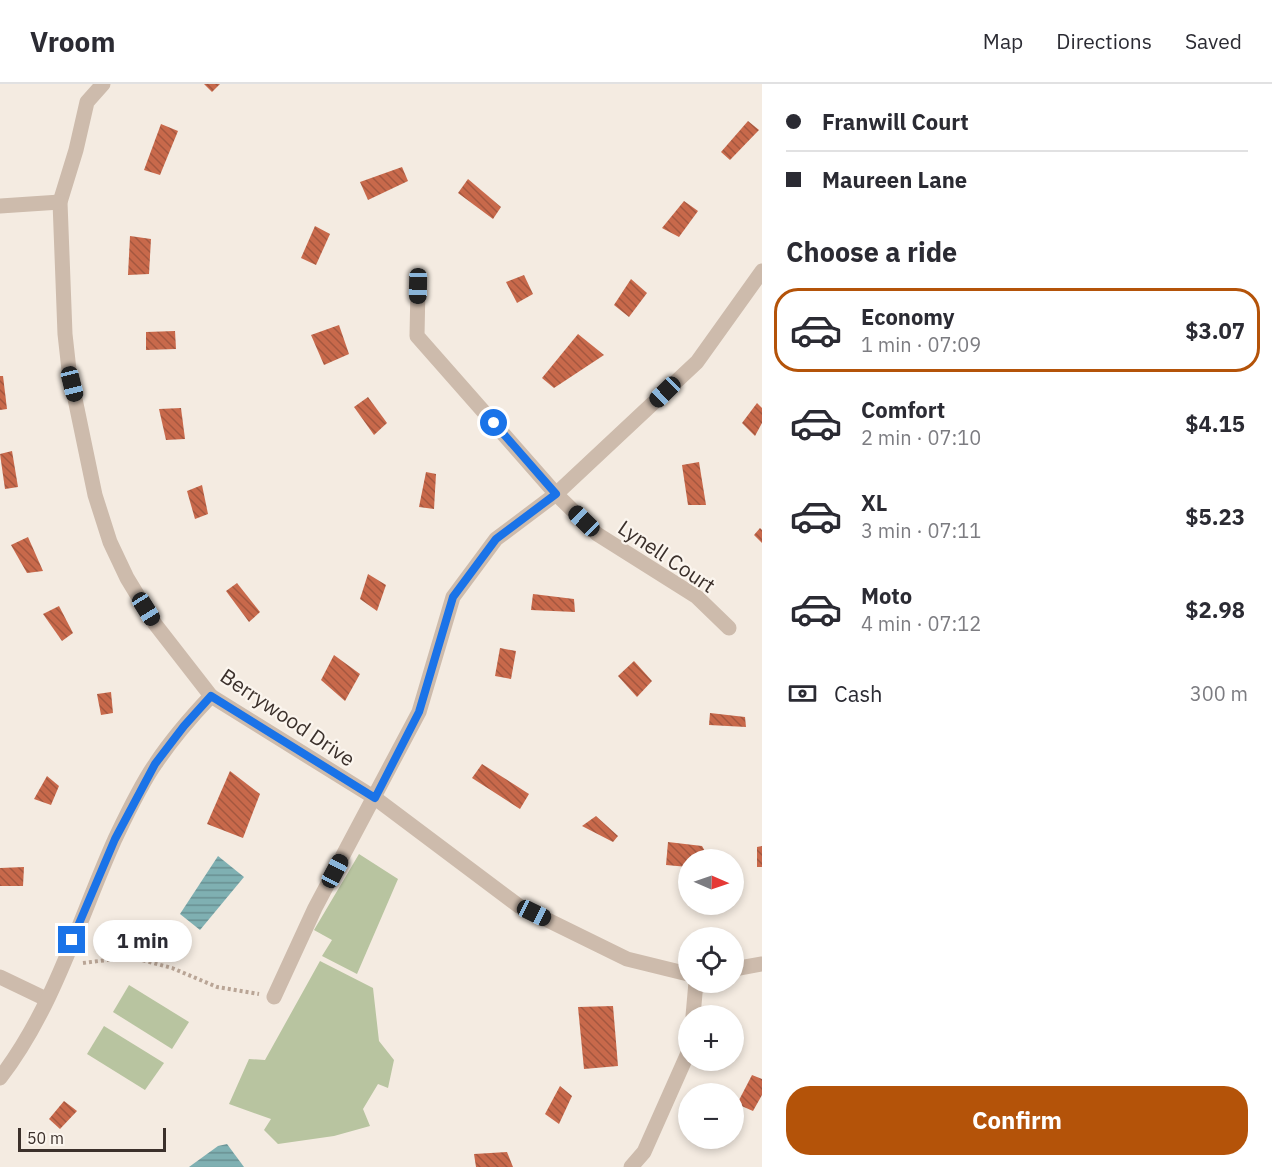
<!DOCTYPE html>
<html lang="en">
<head>
<meta charset="utf-8">
<style>
	:root { --surface:#fff; --page:#f7f7f7; --text:#2b2b33; --muted:#7c7c81; --line:#e1e1e2; --accent:#b45309 }
	body { margin:0; font-family:"IBM Plex Sans",sans-serif; background:var(--page); color:var(--text); height:100vh; display:flex; flex-direction:column; font-size:22px; white-space:nowrap }
	* { box-sizing:border-box; margin:0 }
	p { font-size:20px; color:var(--muted) }
	.icon { flex:none; width:33px; height:33px; fill:none; stroke:currentColor; stroke-width:2; stroke-linecap:round; stroke-linejoin:round }
	.map { position:relative; flex:1; overflow:hidden }
	.panel { display:flex; flex-direction:column; background:var(--surface); width:510px }
	.panel>* { flex:none }
	.banner { display:grid; align-content:center; height:132px; padding:0 24px; background:var(--surface) }
	.needle { width:39px; rotate:92deg }
	.tools { position:absolute; left:678px; top:765px; display:grid; gap:12px }
	.tools a { display:grid; place-items:center; width:66px; height:66px; border-radius:50%; background:var(--surface); box-shadow:0 3px 9px #0003; font-size:30px }
	.scale { position:absolute; left:18px; bottom:15px; width:148px; box-sizing:border-box; padding-left:6px; border:3px solid #3b302b; border-top:0; font-size:16px; line-height:21px; white-space:nowrap; color:#3b302b; -webkit-text-stroke:4px #fbf5ee; paint-order:stroke }
	.end { position:absolute; width:27px; height:27px; margin:-14px; border:8px solid #1a73e8; background:#fff; box-shadow:0 0 0 3px #fff }
	.from { border-radius:50% }
	.bubble { position:absolute; height:42px; border-radius:21px; background:var(--surface); box-shadow:0 3px 9px #0003; font-size:20px; font-weight:800; line-height:42px; text-align:center }
	.car { position:absolute; width:18px; height:36px; margin:-18px -9px; border-radius:8px; box-shadow:0 0 4px 2px #0007; background:linear-gradient(#222 24%,#8ab4d8 0 40%,#222 0 76%,#8ab4d8 0 86%,#222 0) }
	.banner b { display:flex; align-items:center; gap:21px; height:57px; font-size:22px }
	.banner b+b { border-top:2px solid var(--line) }
	.banner i { width:15px; height:15px; background:var(--text) }
	ul { padding:0; list-style:none }
	li { display:flex; align-items:center; gap:18px; height:84px; margin:0 12px 9px; padding:0 12px; border:3px solid transparent; border-radius:24px }
	li div { flex:1 }
	li b { display:block; font-size:22px }
	li em { font-style:normal; font-weight:800 }
	li.current { border-color:var(--accent) }
	li>.icon { width:54px; height:54px; stroke-width:1.5 }
	h2 { padding:0 24px; font-size:27px; line-height:72px }
	.pay { display:flex; align-items:center; gap:15px; height:66px; padding:0 24px; font-size:22px }
	.pay p { margin-inline-start:auto }
	.button { display:flex; gap:12px; margin-top:auto; padding:12px 24px }
	.button a { flex:1; height:69px; border-radius:24px; background:var(--accent); color:#fff; font-size:24px; font-weight:800; line-height:69px; text-align:center }
	header { display:flex; align-items:center; gap:36px; box-sizing:border-box; height:84px; padding:0 30px; background:var(--surface); border-bottom:2px solid var(--line) }
	header strong { font-size:28px }
	nav { display:flex; gap:33px; margin-inline-start:auto; font-size:21px }
	main { display:flex; flex:1; min-height:0 }
	.map>svg:first-child { display:block }
	.park { fill:#b8c4a0 }
	.water { fill:url(#water-rules) }
	.building { fill:url(#building-back-hatch) }
	.lines { fill:none; stroke-linecap:round; stroke-linejoin:round }
	.path { stroke:#b9a596; stroke-width:4; stroke-dasharray:3 3; stroke-linecap:butt }
	.minor { stroke:#cdbbac; stroke-width:15 }
	.route { stroke:#1a73e8; stroke-width:8 }
	.labels { text-anchor:middle; dominant-baseline:central; stroke-width:4.5; stroke-linejoin:round; paint-order:stroke }
	.street-label { font-size:21px; fill:#3b302b; stroke:#fbf5ee }
</style>
</head>
<body>
<header>
<strong>Vroom</strong>
<nav><a>Map</a><a>Directions</a><a>Saved</a></nav>
</header>
<main>
<div class="map">
<svg width="762" height="1083" viewBox="0 0 762 1083">
	<defs>
		<pattern id="water-rules" width="6" height="5" patternUnits="userSpaceOnUse" patternTransform="scale(1.5)"><rect width="6" height="5" fill="#7fb0b2"/><path d="M0 2.5h6" fill="none" stroke="#699091"/></pattern>
		<pattern id="building-back-hatch" width="6" height="6" patternUnits="userSpaceOnUse" patternTransform="scale(1.5)"><rect width="6" height="6" fill="#c8694b"/><path d="M-1 5l2 2M0 0l6 6M5-1l2 2" fill="none" stroke="#a4573f"/></pattern>
	</defs>
	<rect width="100%" height="100%" fill="#f4ebe1"/>
	<!-- park -->
	<g class="park">
		<path d="M359 770 398 795 357 890 322 872 332 856 314 846Z"/>
		<path d="M320 877 373 904 379 957 394 976 388 1004 378 1000 363 1025 370 1042 334 1052 278 1060 264 1046 271 1035 229 1020 249 975 265 976Z"/>
		<path d="M129 901 189 938 172 965 113 928Z"/>
		<path d="M104 942 164 979 145 1006 87 970Z"/>
	</g>
	<!-- water -->
	<g class="water">
		<path d="M218 772 244 793 200 846 180 830Z"/>
		<path d="M227 1060 244 1083H189L218 1062Z"/>
	</g>
	<!-- building -->
	<g class="building">
		<path d="M204 0H220L212 8Z"/>
		<path d="M748 37 759 46 730 76 721 68Z"/>
		<path d="M161 40 178 47 160 91 144 86Z"/>
		<path d="M402 83 408 97 368 116 360 98Z"/>
		<path d="M468 95 501 123 493 135 458 109Z"/>
		<path d="M684 117 698 127 679 153 662 144Z"/>
		<path d="M315 142 330 150 316 181 301 174Z"/>
		<path d="M130 152 151 155 149 190 128 191Z"/>
		<path d="M524 191 533 210 517 219 506 198Z"/>
		<path d="M631 195 647 209 629 233 614 221Z"/>
		<path d="M339 241 349 270 324 281 311 251Z"/>
		<path d="M175 247 176 265 146 266V248Z"/>
		<path d="M578 250 604 271 554 304 542 294Z"/>
		<path d="M0 292H3L7 325 0 326Z"/>
		<path d="M368 313 387 339 374 351 354 323Z"/>
		<path d="M757 319 762 324V339L755 352 742 339Z"/>
		<path d="M181 324 185 355 166 356 159 325Z"/>
		<path d="M12 367 18 403 5 405 0 370Z"/>
		<path d="M699 378 706 421H688L682 381Z"/>
		<path d="M426 388 436 390 434 425 419 423Z"/>
		<path d="M202 401 208 430 195 435 187 407Z"/>
		<path d="M760 444 762 446V459L754 451Z"/>
		<path d="M28 453 43 487 27 489 11 461Z"/>
		<path d="M368 490 386 501 377 527 360 515Z"/>
		<path d="M237 499 260 528 249 538 226 507Z"/>
		<path d="M533 510 574 515 575 528 531 526Z"/>
		<path d="M59 522 73 549 62 557 43 530Z"/>
		<path d="M500 564 516 567 511 595 495 592Z"/>
		<path d="M334 571 360 590 345 617 321 596Z"/>
		<path d="M634 577 652 597 637 613 618 592Z"/>
		<path d="M111 608 113 629 101 631 97 610Z"/>
		<path d="M710 629 745 633 746 643 709 641Z"/>
		<path d="M482 680 529 710 520 725 472 694Z"/>
		<path d="M230 687 260 710 243 754 207 740Z"/>
		<path d="M47 692 59 702 51 721 34 715Z"/>
		<path d="M596 732 618 752 613 758 582 742Z"/>
		<path d="M668 758 702 762 710 776H688V783L666 781Z"/>
		<path d="M762 762V783H757V763Z"/>
		<path d="M24 783 23 802H0V784Z"/>
		<path d="M613 922 618 982 584 985 578 923Z"/>
		<path d="M752 991 762 995V1011L753 1027 737 1020Z"/>
		<path d="M560 1002 572 1012 559 1040 545 1030Z"/>
		<path d="M64 1017 77 1027 60 1045 49 1035Z"/>
		<path d="M507 1068 513 1083H476L474 1070Z"/>
	</g>
	<g class="lines">
		<!-- path -->
		<path class="path" d="M83 879 107 876H142L172 884 217 903 259 910"/>
		<!-- minor -->
		<g class="minor">
			<path d="M103 0 87 18 76 66 60 118 65 250 69 286 95 411 110 458 127 494 155 540 211 612 375 714 519 822 627 875 688 890"/>
			<path d="M0 122 60 118"/>
			<path d="M418 202 417 252 556 410 597 450 697 513 729 544"/>
			<path d="M734 885 762 880"/>
			<path d="M0 893 46 915"/>
			<path d="M274 913 315 824 419 628 453 513 496 455 556 410 697 278 762 187"/>
			<path d="M693 932 696 898"/>
			<path d="M0 994C54 924 79 835 115 755 126 732 141 700 156 679 172 655 191 633 211 612"/>
			<path d="M631 1083 644 1068 688 969"/>
		</g>
	</g>
	<g class="lines">
		<!-- route -->
		<path class="route" d="M72 856 115 755 155 680 184 642 211 612 375 714 419 628 453 513 496 455 556 410 494 339"/>
	</g>
	<g class="labels">
		<!-- street labels -->
		<g class="street-label">
			<text transform="translate(667 472) rotate(34)">Lynell Court</text>
			<text transform="translate(288 633) rotate(34)">Berrywood Drive</text>
		</g>
	</g>
</svg>
<div class="tools">
<a><svg class="needle" viewBox="-14 -14 28 28"><path d="M0-13l5 13h-10z" fill="#e53935"/><path d="M0 13l5-13h-10z" fill="#7c7c81"/></svg></a>
<a><svg class="icon" aria-label="locate" viewBox="0 0 24 24"><circle cx="12" cy="12" r="6"/><path d="M12 2v4M12 18v4M2 12h4M18 12h4"/></svg></a>
<a>+</a>
<a>−</a>
</div>
<div class="scale">50 m</div>
<i class="end from" style="left:494px;top:339px"></i>
<i class="end" style="left:72px;top:856px"></i>
<div class="bubble" style="left:93px;top:836px;width:99px">1 min</div>
<i class="car" style="left:418px;top:202px;rotate:181deg"></i>
<i class="car" style="left:72px;top:300px;rotate:166deg"></i>
<i class="car" style="left:665px;top:308px;rotate:226deg"></i>
<i class="car" style="left:584px;top:437px;rotate:314deg"></i>
<i class="car" style="left:146px;top:525px;rotate:148deg"></i>
<i class="car" style="left:335px;top:787px;rotate:28deg"></i>
<i class="car" style="left:534px;top:829px;rotate:116deg"></i>
</div>
<section class="panel">
<div class="banner">
<b><i class="from"></i>Franwill Court</b>
<b><i></i>Maureen Lane</b>
</div>
<h2>Choose a ride</h2>
<ul>
<li class="current"><svg class="icon" aria-label="car" viewBox="0 0 24 24"><path d="M5 17H2v-5l4-1 3-4h7l3 4 3 1v5h-3M9 17h6M6 11h13"/><circle cx="7" cy="17" r="2"/><circle cx="17" cy="17" r="2"/></svg><div><b>Economy</b><p>1 min · 07:09</p></div><em>$3.07</em></li>
<li><svg class="icon" aria-label="car" viewBox="0 0 24 24"><path d="M5 17H2v-5l4-1 3-4h7l3 4 3 1v5h-3M9 17h6M6 11h13"/><circle cx="7" cy="17" r="2"/><circle cx="17" cy="17" r="2"/></svg><div><b>Comfort</b><p>2 min · 07:10</p></div><em>$4.15</em></li>
<li><svg class="icon" aria-label="car" viewBox="0 0 24 24"><path d="M5 17H2v-5l4-1 3-4h7l3 4 3 1v5h-3M9 17h6M6 11h13"/><circle cx="7" cy="17" r="2"/><circle cx="17" cy="17" r="2"/></svg><div><b>XL</b><p>3 min · 07:11</p></div><em>$5.23</em></li>
<li><svg class="icon" aria-label="car" viewBox="0 0 24 24"><path d="M5 17H2v-5l4-1 3-4h7l3 4 3 1v5h-3M9 17h6M6 11h13"/><circle cx="7" cy="17" r="2"/><circle cx="17" cy="17" r="2"/></svg><div><b>Moto</b><p>4 min · 07:12</p></div><em>$2.98</em></li>
</ul>
<div class="pay"><svg class="icon" aria-label="cash" viewBox="0 0 24 24"><path d="M3 7h18v10H3z"/><circle cx="12" cy="12" r="2"/></svg>Cash<p>300 m</p></div>
<div class="button"><a>Confirm</a></div>
</section>
</main>
</body>
</html>
